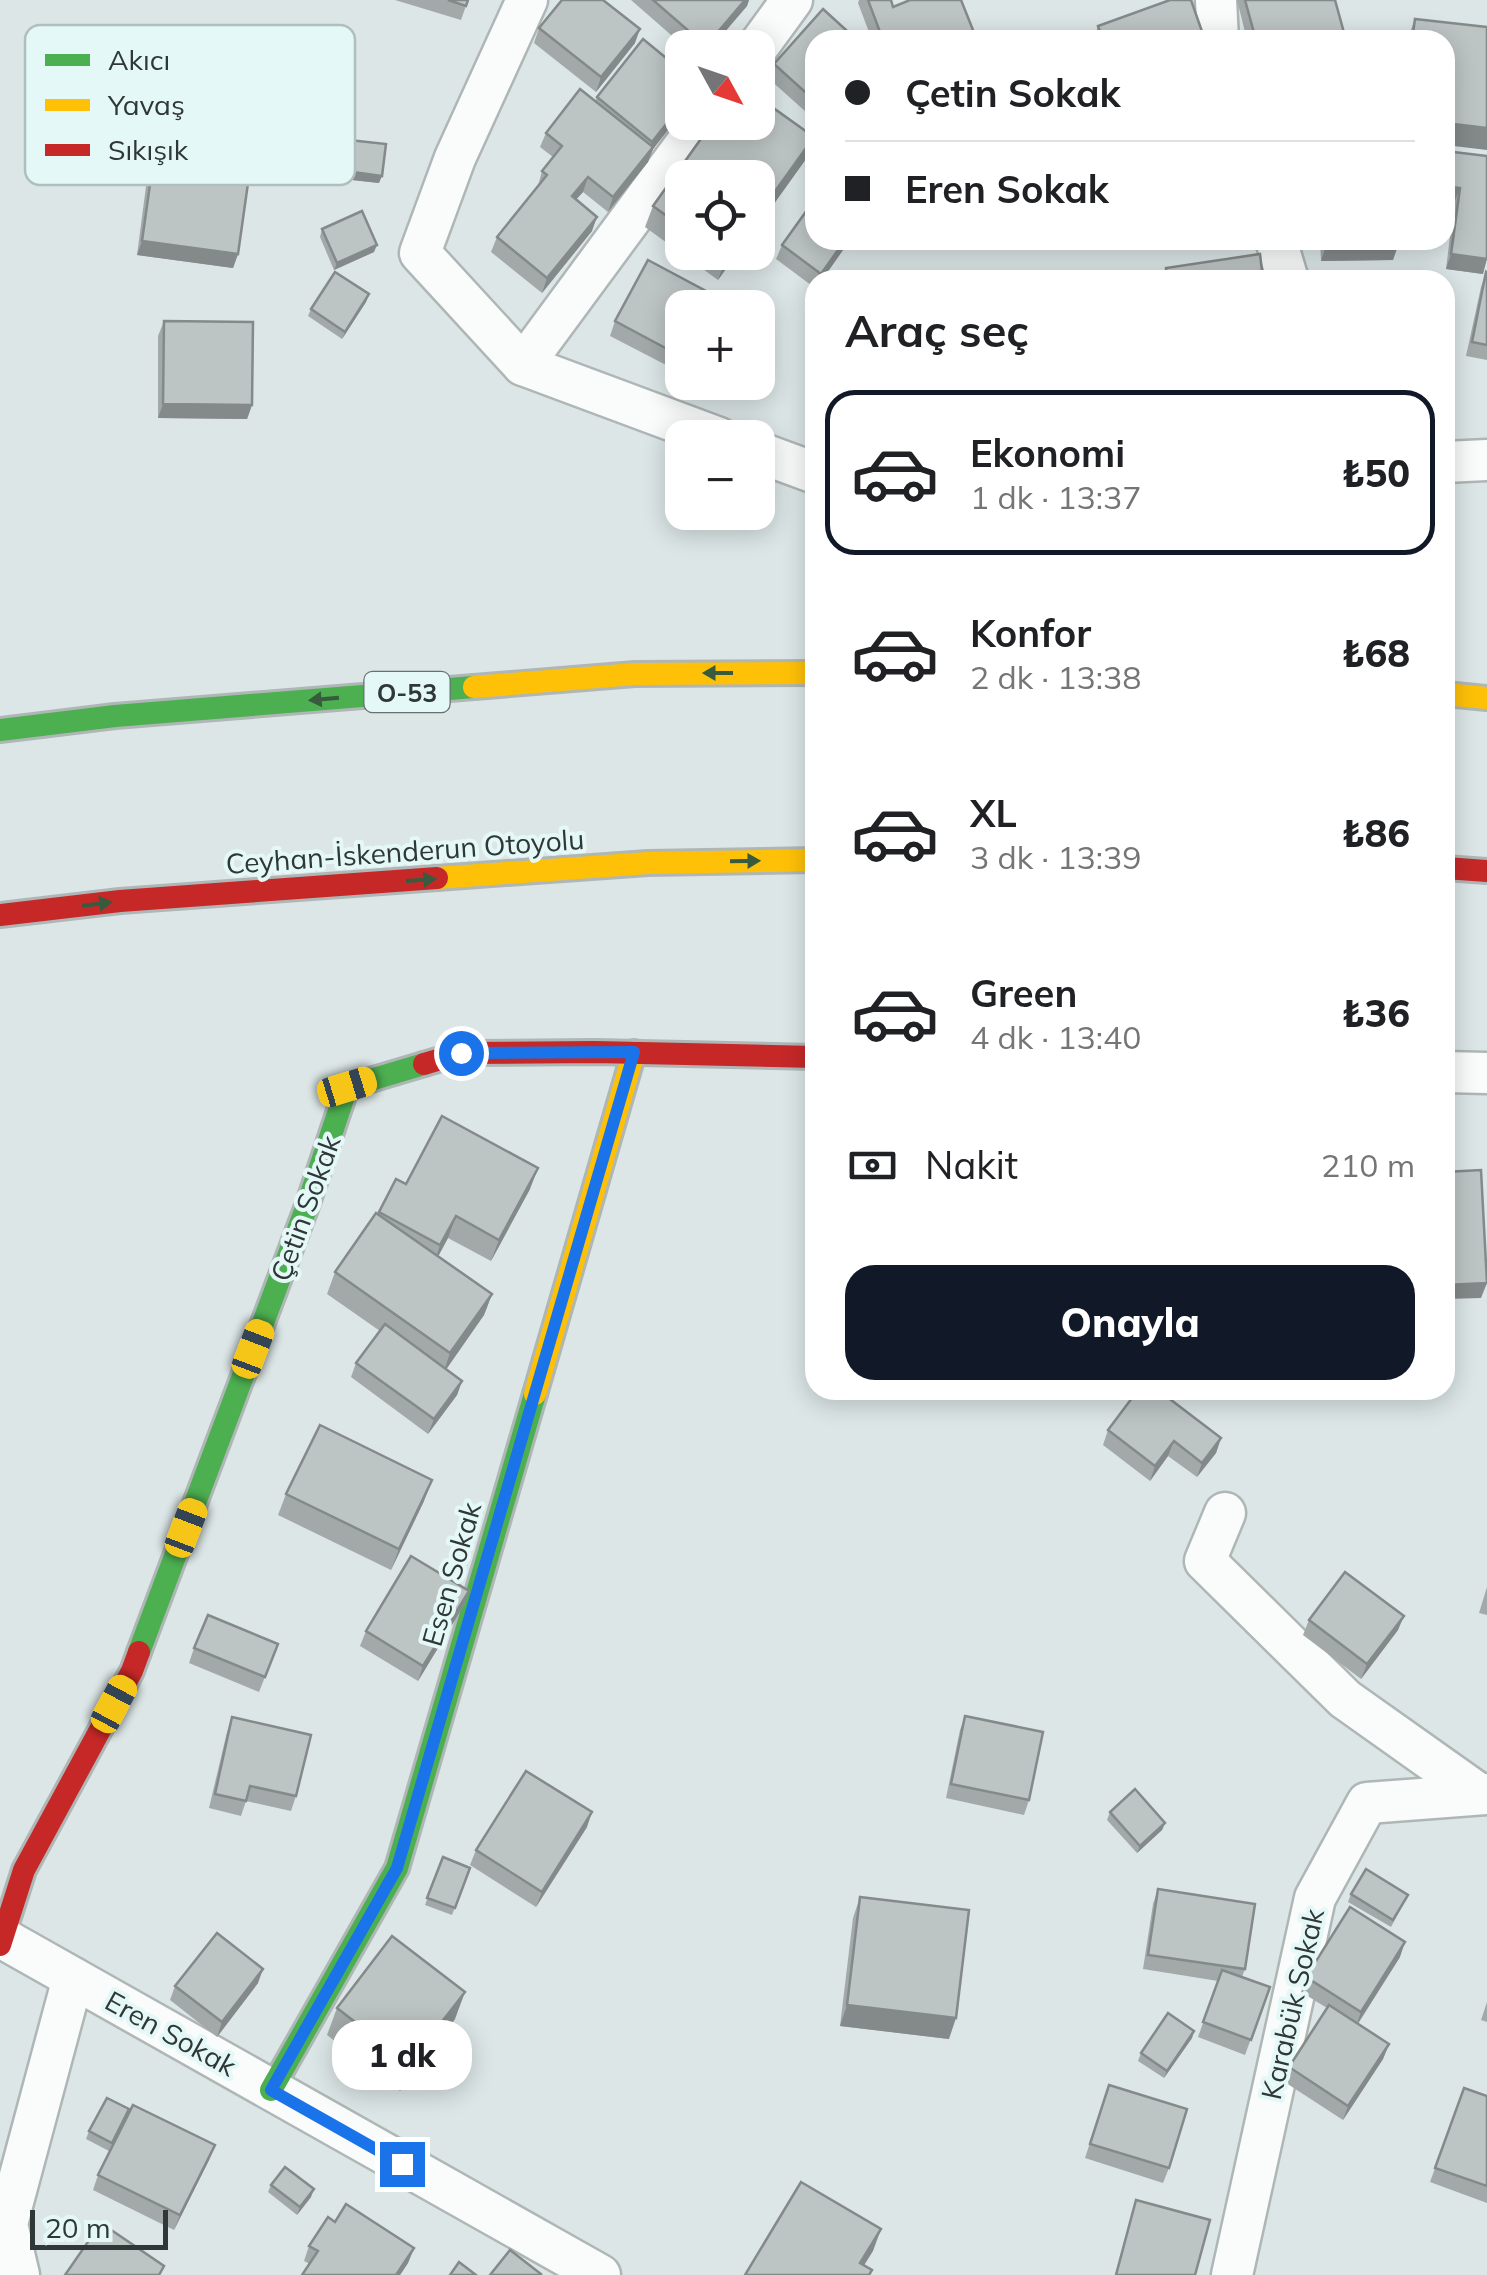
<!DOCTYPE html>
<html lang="tr">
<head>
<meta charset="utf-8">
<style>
	:root { --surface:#fff; --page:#f6f6f6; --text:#202124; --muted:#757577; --line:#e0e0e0; --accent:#111827 }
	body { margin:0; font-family:Mulish,sans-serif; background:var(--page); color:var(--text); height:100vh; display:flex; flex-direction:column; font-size:38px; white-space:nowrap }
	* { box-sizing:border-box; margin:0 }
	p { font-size:32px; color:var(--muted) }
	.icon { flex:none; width:55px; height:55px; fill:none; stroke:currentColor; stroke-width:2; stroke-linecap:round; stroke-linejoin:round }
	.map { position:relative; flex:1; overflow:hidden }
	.side { position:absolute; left:805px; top:270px; width:650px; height:1130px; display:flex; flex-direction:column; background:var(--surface); border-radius:30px; box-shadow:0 5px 25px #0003 }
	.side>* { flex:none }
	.top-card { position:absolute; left:805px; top:30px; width:650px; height:220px; border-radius:30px; box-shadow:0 5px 25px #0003; display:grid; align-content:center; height:220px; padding:0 40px; background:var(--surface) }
	.needle { width:65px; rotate:130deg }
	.tools { position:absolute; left:665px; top:30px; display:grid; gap:20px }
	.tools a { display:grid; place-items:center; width:110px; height:110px; border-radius:20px; background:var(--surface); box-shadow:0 5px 25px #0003; font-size:50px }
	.scale { position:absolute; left:30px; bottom:25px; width:138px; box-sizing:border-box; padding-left:10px; border:5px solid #303737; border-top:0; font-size:28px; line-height:35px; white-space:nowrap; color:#303737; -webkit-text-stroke:8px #e5f8f8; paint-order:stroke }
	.end { position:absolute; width:45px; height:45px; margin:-22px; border:12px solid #1a73e8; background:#fff; box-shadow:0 0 0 5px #fff }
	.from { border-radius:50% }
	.bubble { position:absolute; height:70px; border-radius:30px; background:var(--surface); box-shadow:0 5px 25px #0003; font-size:32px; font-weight:800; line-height:70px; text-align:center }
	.car { position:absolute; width:30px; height:60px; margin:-30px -15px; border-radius:12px; box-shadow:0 0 8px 2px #0007; background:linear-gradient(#f5c518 24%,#345 0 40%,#f5c518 0 76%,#345 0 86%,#f5c518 0) }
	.top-card b { display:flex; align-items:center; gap:35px; height:95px; font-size:38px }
	.top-card b+b { border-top:2px solid var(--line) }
	.top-card i { width:25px; height:25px; background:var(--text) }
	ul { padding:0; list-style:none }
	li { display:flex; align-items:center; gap:30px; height:165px; margin:0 20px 15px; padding:0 20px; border:5px solid transparent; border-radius:30px }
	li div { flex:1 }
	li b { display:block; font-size:38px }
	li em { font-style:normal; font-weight:800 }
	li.on { border-color:var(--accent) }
	li>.icon { width:90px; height:90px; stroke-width:1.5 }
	h2 { padding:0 40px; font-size:45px; line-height:120px }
	.pay { display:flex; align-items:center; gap:25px; height:110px; padding:0 40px; font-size:38px }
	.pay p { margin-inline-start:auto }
	.button { display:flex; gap:20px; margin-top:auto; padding:20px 40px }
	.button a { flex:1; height:115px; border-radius:30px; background:var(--accent); color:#fff; font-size:40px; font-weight:800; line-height:115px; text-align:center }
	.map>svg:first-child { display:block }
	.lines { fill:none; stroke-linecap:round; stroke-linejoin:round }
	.street-casing { stroke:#afb6b6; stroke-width:45 }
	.fast-casing { stroke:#afb6b6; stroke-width:28 }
	.slow-casing { stroke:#afb6b6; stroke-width:28 }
	.jam-casing { stroke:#afb6b6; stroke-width:28 }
	.street { stroke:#fafbfb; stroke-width:40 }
	.fast { stroke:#4caf50; stroke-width:22 }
	.slow { stroke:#ffc107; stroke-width:22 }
	.jam { stroke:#c62828; stroke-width:22 }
	.wall { fill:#a3a9a9 }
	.shaded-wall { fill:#848989 }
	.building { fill:#bdc4c4; stroke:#848989; stroke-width:2.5 }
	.oneway { fill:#385b3e }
	.route { stroke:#1a73e8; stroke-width:12 }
	.labels { text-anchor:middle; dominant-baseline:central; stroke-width:8; stroke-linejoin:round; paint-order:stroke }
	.shield { fill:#e5f8f8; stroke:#667171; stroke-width:2.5 }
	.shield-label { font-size:25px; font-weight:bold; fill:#303737 }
	.street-label { font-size:28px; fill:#303737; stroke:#e5f8f8 }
	.key { fill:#e5f8f8; stroke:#afbebe; stroke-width:2.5 }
	.key-label { font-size:28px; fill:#303737 }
</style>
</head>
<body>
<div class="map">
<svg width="1487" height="2275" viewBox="0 0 1487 2275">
	<rect width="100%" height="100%" fill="#dce6e6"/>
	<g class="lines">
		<!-- street casing -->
		<g class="street-casing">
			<g id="street">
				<path d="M527 0 455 158 420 253 523 365 719 438"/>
				<path d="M1216 0 1218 40"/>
				<path d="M757 48 792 0"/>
				<path d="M1276 240 1288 280"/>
				<path d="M523 365 702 122"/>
				<path d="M758 452 815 473"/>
				<path d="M1445 462 1487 460"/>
				<path d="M1445 1072 1487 1073"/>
				<path d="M1225 1513 1205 1561 1345 1699 1479 1794"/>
				<path d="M4 1939 600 2275"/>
				<path d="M19 2275 7 2224 73 1978"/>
				<path d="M1232 2275 1315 1898 1367 1803 1487 1794"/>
			</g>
		</g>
		<!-- fast casing -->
		<g class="fast-casing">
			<g id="fast">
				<path d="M0 730 115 716 474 687"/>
				<path d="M139 1652 307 1206 347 1087 424 1064"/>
				<path d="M271 2090 397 1868 535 1394"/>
			</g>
		</g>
		<!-- slow casing -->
		<g class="slow-casing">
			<g id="slow">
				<path d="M474 687 635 674 815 673"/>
				<path d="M1445 694 1487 698"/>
				<path d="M437 878 648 863 815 860"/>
				<path d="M535 1394 634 1052"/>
			</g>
		</g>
		<!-- jam casing -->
		<g class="jam-casing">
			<g id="jam">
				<path d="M1445 868 1487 871"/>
				<path d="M0 915 120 901 437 878"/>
				<path d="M424 1064 461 1053 595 1052 815 1057"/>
				<path d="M0 1945 24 1870 132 1671 139 1652"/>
			</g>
		</g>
		<!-- street -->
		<use href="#street" class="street"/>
		<!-- fast -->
		<use href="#fast" class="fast"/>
		<!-- slow -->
		<use href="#slow" class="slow"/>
		<!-- jam -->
		<use href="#jam" class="jam"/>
	</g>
	<!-- wall -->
	<g class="wall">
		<path d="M395 0H468L461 20Z"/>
		<path d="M631 0H749L747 6 711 48H686Z"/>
		<path d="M859 0H891L893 7 977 40H872L858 3Z"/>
		<path d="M1237 0H1335L1346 40H1247Z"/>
		<path d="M1415 19 1445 40H1407Z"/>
		<path d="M1098 26 1205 40H1093Z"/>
		<path d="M539 28 635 43 596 92 534 43Z"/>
		<path d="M815 40V120L768 78 774 64Z"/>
		<path d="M682 71V112L653 149 648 162 608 212 583 192 576 199 592 231 542 293 491 252 497 237 538 186 542 171 553 157 540 147 546 133 595 101 597 97Z"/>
		<path d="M705 138 806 159 758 226V178H682V252H738L718 280 645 227 653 206Z"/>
		<path d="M349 140 379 183 343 179 346 148Z"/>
		<path d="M154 156 238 254 233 268 137 255 148 171Z"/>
		<path d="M1487 156 1483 274 1446 269 1454 203 1445 201Z"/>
		<path d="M322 229 374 252 334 270 320 237Z"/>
		<path d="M815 240H850L822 280H815V288L776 259 782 245Z"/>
		<path d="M1320 240H1398L1393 260 1321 261Z"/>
		<path d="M1486 272 1487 273V360L1466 356 1481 287Z"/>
		<path d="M706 291 700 308H682V339L668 366 610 336 615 321Z"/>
		<path d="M369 294 366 302 342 339 308 316 311 309Z"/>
		<path d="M164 321 252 405 247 419 158 418V336Z"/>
		<path d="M396 1179 406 1184 530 1189 491 1261 448 1238 438 1256 492 1294 484 1315 446 1369 462 1381 457 1395 428 1434 351 1377 356 1363 380 1331 327 1294 335 1272 378 1214Z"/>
		<path d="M1108 1430 1221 1438 1216 1453 1197 1477 1168 1456 1150 1481 1103 1445Z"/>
		<path d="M286 1494 424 1501 391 1570 278 1515Z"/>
		<path d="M1487 1587V1615L1479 1613Z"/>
		<path d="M469 1591 464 1605 418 1681 360 1646 366 1631Z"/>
		<path d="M1309 1620 1398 1630 1361 1679 1303 1635Z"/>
		<path d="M278 1644 259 1692 189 1663 194 1648Z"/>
		<path d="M965 1716 1029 1800 1024 1815 946 1798 960 1730Z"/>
		<path d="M232 1717 296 1796 291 1811 246 1801 241 1816 209 1808 227 1732Z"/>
		<path d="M1110 1812 1165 1823 1162 1830 1137 1853 1107 1820Z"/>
		<path d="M587 1827 536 1907 470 1865 476 1850Z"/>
		<path d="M443 1857 470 1868 452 1915 425 1905Z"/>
		<path d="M1158 1889 1245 1969 1242 1977 1270 1987 1245 2055 1198 2037 1218 1981 1143 1969 1153 1904Z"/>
		<path d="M1351 1894 1408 1895 1391 1927 1348 1902Z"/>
		<path d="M860 1897 949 2039 840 2026 853 1918Z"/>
		<path d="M1400 1957 1358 2024 1389 2044 1383 2059 1343 2120 1283 2081 1289 2067 1327 2008 1301 1992 1306 1977Z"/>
		<path d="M258 1983 217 2037 170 2000 175 1986Z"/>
		<path d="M1487 2002V2022L1481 2020Z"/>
		<path d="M337 2008 455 2019 400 2091 327 2035Z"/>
		<path d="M1194 2031 1192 2038 1164 2078 1138 2061 1141 2053Z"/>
		<path d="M1464 2088 1487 2096V2203L1430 2182Z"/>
		<path d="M1104 2100 1169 2168 1163 2183 1085 2158Z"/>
		<path d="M126 2116 109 2151 86 2139 89 2131Z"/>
		<path d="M215 2145 209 2160 174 2230 93 2190 98 2175Z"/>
		<path d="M271 2185 311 2197 297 2215 268 2192Z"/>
		<path d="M1136 2200 1195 2275H1115Z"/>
		<path d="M335 2222 414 2248 408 2263 400 2275H302L310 2264 304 2261 309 2246Z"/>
	</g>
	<!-- shaded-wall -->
	<g class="shaded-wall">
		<path d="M745 0H749L747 6 711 48H705Z"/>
		<path d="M640 29 635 43 596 92 601 77Z"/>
		<path d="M682 104V112L653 149 648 162 608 212 613 197 647 155 652 142Z"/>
		<path d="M1445 123 1487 128V150L1445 145Z"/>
		<path d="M814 137 806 159 758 226V215Z"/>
		<path d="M345 171 382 176 379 183 343 179Z"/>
		<path d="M588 177 583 192 566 211 572 196Z"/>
		<path d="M1445 186 1460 188 1454 203 1445 201Z"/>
		<path d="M597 217 592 231 542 293 547 278Z"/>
		<path d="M845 240H850L822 280H819L821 274Z"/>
		<path d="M142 241 238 254 233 268 137 255Z"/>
		<path d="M377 245 374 252 334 270 337 263Z"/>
		<path d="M1326 246H1398L1393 260 1321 261Z"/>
		<path d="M730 252H738L718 280 726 259Z"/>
		<path d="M1451 254 1487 259 1483 274 1446 269Z"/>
		<path d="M369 294 366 302 342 339 345 332Z"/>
		<path d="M682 334V339L668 366 673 352Z"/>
		<path d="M163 404 252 405 247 419 158 418Z"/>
		<path d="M538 1168 530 1189 491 1261 499 1240Z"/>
		<path d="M456 1216 448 1238 433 1266 440 1245Z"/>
		<path d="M1487 1283 1481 1298 1445 1299V1285Z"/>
		<path d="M492 1294 484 1315 443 1374 450 1353Z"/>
		<path d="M462 1381 457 1395 428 1434 434 1419Z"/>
		<path d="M1221 1438 1216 1453 1197 1477 1202 1463Z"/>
		<path d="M1174 1441 1168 1456 1150 1481 1155 1466Z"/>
		<path d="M432 1480 424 1501 391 1570 399 1549Z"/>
		<path d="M469 1591 464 1605 418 1681 423 1666Z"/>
		<path d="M1404 1616 1398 1630 1361 1679 1367 1664Z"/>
		<path d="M592 1812 587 1827 536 1907 542 1892Z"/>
		<path d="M1165 1823 1162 1830 1137 1853 1140 1846Z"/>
		<path d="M1405 1942 1400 1957 1356 2026 1361 2012Z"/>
		<path d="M263 1969 258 1983 217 2037 222 2022Z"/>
		<path d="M465 1992 455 2019 400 2091 409 2064Z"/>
		<path d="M847 2005 956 2018 949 2039 840 2026Z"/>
		<path d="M1194 2031 1192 2038 1164 2078 1167 2071Z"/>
		<path d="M1389 2044 1383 2059 1343 2120 1348 2106Z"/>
		<path d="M215 2145 209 2160 174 2230 180 2215Z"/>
		<path d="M314 2189 311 2197 297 2215 300 2207Z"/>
		<path d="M881 2229 873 2251 858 2275 860 2263Z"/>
		<path d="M414 2248 408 2263 400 2275H396Z"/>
	</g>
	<!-- building -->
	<g class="building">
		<path d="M448 0H468L466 6Z"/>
		<path d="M562 0H603L640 29 601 77 539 28Z"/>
		<path d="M653 0H745L706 46Z"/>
		<path d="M868 0H891L893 7 910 0H961L977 40H912L909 34 895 40H883Z"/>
		<path d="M1170 0H1191L1205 40H1103L1098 26Z"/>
		<path d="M1245 0H1335L1346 40H1256Z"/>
		<path d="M823 9 857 40H815V101L774 64Z"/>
		<path d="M1415 19 1487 27V128L1445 123V40H1412Z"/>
		<path d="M643 39 682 71V104L652 142 597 97Z"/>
		<path d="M580 89 653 147 613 197 588 177 572 196 597 217 547 278 497 237 547 175 542 171 562 146 546 133Z"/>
		<path d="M758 97 814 137 758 215V178H682V227L653 206 703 136 705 138 717 122H758Z"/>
		<path d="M349 140 386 144 382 176 345 171Z"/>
		<path d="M1445 151 1487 156V259L1451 254 1460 188 1445 186Z"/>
		<path d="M154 156 250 169 238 254 142 241Z"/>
		<path d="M815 199V240H845L821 274 782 245Z"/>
		<path d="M362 211 377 245 337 263 322 229Z"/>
		<rect x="1326" y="240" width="72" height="6"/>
		<path d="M717 252H730L726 259Z"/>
		<path d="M1260 254 1263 280H1167L1166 268Z"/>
		<path d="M648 260 706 291 697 308H682V334L673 352 615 321Z"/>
		<path d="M335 272 369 294 345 332 311 309Z"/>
		<path d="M1486 272 1487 273V345L1472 342Z"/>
		<path d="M164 321 253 322 252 405 163 404Z"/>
		<path d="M442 1116 538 1168 499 1240 456 1216 440 1245 379 1212 396 1179 406 1184Z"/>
		<path d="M1481 1170 1487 1283 1445 1285V1172Z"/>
		<path d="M376 1213 492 1294 450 1353 335 1272Z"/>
		<path d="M385 1324 462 1381 434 1419 356 1363Z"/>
		<path d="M1138 1390H1158L1221 1438 1202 1463 1174 1441 1155 1466 1108 1430Z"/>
		<path d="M320 1425 432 1480 399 1549 286 1494Z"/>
		<path d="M411 1556 469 1591 423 1666 366 1631Z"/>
		<path d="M1345 1572 1404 1616 1367 1664 1309 1620Z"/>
		<path d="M208 1615 278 1644 265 1677 194 1648Z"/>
		<path d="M965 1716 1043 1732 1029 1800 951 1784Z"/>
		<path d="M232 1717 311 1735 296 1796 250 1786 246 1801 215 1794Z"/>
		<path d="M526 1771 592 1812 542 1892 476 1850Z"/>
		<path d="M1135 1789 1165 1823 1140 1846 1110 1812Z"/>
		<path d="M443 1857 470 1868 455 1908 427 1898Z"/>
		<path d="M1366 1869 1408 1895 1393 1920 1351 1894Z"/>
		<path d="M1158 1889 1255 1904 1245 1969 1148 1955Z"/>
		<path d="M860 1897 969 1910 956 2018 847 2005Z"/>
		<path d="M1350 1907 1405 1942 1361 2012 1306 1977Z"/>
		<path d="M217 1933 263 1969 222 2022 175 1986Z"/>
		<path d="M392 1936 465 1992 409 2064 337 2008Z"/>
		<path d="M1222 1970 1270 1987 1251 2040 1203 2022Z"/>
		<path d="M1329 2005 1389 2044 1348 2106 1289 2067Z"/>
		<path d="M1168 2013 1194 2031 1167 2071 1141 2053Z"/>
		<path d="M1109 2085 1187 2109 1169 2168 1090 2144Z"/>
		<path d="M1464 2088 1487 2096V2186L1435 2168Z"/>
		<path d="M107 2098 129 2109 112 2143 89 2131Z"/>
		<path d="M133 2105 215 2145 180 2215 98 2175Z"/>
		<path d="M285 2167 314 2189 300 2207 271 2185Z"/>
		<path d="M801 2182 881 2229 860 2263 872 2270 869 2275H745Z"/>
		<path d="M1136 2200 1210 2220 1195 2275H1116Z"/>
		<path d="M346 2204 414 2248 396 2275H302L318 2251 309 2246 328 2217 335 2222Z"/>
		<path d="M101 2223 164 2266 159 2275H65Z"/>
		<path d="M510 2250 541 2274 540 2275H490Z"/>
		<path d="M459 2262 476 2275H450Z"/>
	</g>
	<!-- one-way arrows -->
	<defs><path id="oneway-solid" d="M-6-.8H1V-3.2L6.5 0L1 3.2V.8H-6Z" transform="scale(2.5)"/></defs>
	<g class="oneway">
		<use href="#oneway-solid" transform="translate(718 673) rotate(180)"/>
		<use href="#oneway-solid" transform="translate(324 699) rotate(175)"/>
		<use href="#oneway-solid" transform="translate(745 861) rotate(-1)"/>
		<use href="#oneway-solid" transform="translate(421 880) rotate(-4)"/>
		<use href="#oneway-solid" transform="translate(97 904) rotate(-7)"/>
	</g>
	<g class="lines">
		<!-- route -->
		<path class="route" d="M402 2164 271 2090 397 1868 634 1052 461 1053"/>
	</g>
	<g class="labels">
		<!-- shield labels -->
		<rect class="shield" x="364.5" y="672" width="85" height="40" rx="8"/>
		<g class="shield-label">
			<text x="407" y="692">O-53</text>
		</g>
		<!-- street labels -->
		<g class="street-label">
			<text transform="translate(405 851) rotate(-4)">Ceyhan-İskenderun Otoyolu</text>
			<text transform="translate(305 1208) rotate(-70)">Çetin Sokak</text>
			<text transform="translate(451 1574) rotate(-74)">Esen Sokak</text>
			<text transform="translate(1292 2004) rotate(-77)">Karabük Sokak</text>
			<text transform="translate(171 2033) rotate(29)">Eren Sokak</text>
		</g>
	</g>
	<!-- legend -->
	<rect x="25" y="25" width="330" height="160" rx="15" class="key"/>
	<rect x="45" y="54" width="45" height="12" fill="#4caf50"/>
	<rect x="45" y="99" width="45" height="12" fill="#ffc107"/>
	<rect x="45" y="144" width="45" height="12" fill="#c62828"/>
	<g class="key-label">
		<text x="108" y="70">Akıcı</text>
		<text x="108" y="115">Yavaş</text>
		<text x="108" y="160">Sıkışık</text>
	</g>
</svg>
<div class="tools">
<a><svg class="needle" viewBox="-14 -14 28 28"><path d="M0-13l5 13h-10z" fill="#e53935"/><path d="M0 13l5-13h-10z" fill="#757577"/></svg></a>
<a><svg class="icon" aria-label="locate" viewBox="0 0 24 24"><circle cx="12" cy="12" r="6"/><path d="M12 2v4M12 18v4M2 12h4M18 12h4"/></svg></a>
<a>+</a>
<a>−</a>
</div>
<div class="scale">20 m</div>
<i class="end from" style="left:461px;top:1053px"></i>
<i class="end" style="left:402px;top:2164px"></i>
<div class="bubble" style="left:332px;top:2020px;width:140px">1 dk</div>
<i class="car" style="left:347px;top:1087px;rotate:73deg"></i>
<i class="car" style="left:253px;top:1349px;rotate:21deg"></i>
<i class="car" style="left:186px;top:1528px;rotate:21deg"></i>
<i class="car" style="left:114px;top:1704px;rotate:28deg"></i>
<div class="top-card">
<b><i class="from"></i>Çetin Sokak</b>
<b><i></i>Eren Sokak</b>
</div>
<section class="side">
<h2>Araç seç</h2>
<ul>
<li class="on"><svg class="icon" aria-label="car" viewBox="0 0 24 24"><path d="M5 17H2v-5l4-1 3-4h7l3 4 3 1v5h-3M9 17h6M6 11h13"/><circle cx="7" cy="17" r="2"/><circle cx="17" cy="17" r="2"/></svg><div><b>Ekonomi</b><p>1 dk · 13:37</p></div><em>₺50</em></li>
<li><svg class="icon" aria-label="car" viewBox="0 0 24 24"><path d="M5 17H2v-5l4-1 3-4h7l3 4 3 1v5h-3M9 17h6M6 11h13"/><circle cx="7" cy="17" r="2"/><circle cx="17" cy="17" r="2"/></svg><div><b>Konfor</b><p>2 dk · 13:38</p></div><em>₺68</em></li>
<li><svg class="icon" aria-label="car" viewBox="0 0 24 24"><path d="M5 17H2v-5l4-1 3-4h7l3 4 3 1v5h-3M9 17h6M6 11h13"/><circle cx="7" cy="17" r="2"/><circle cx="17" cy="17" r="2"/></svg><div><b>XL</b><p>3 dk · 13:39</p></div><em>₺86</em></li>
<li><svg class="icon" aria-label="car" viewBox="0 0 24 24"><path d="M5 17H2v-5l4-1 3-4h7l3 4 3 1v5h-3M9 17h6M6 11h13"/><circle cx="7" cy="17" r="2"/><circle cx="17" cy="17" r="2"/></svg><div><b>Green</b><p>4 dk · 13:40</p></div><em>₺36</em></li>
</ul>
<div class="pay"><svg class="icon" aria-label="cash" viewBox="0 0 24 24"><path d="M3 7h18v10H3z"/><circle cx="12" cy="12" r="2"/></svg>Nakit<p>210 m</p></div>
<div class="button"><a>Onayla</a></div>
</section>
</div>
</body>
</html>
